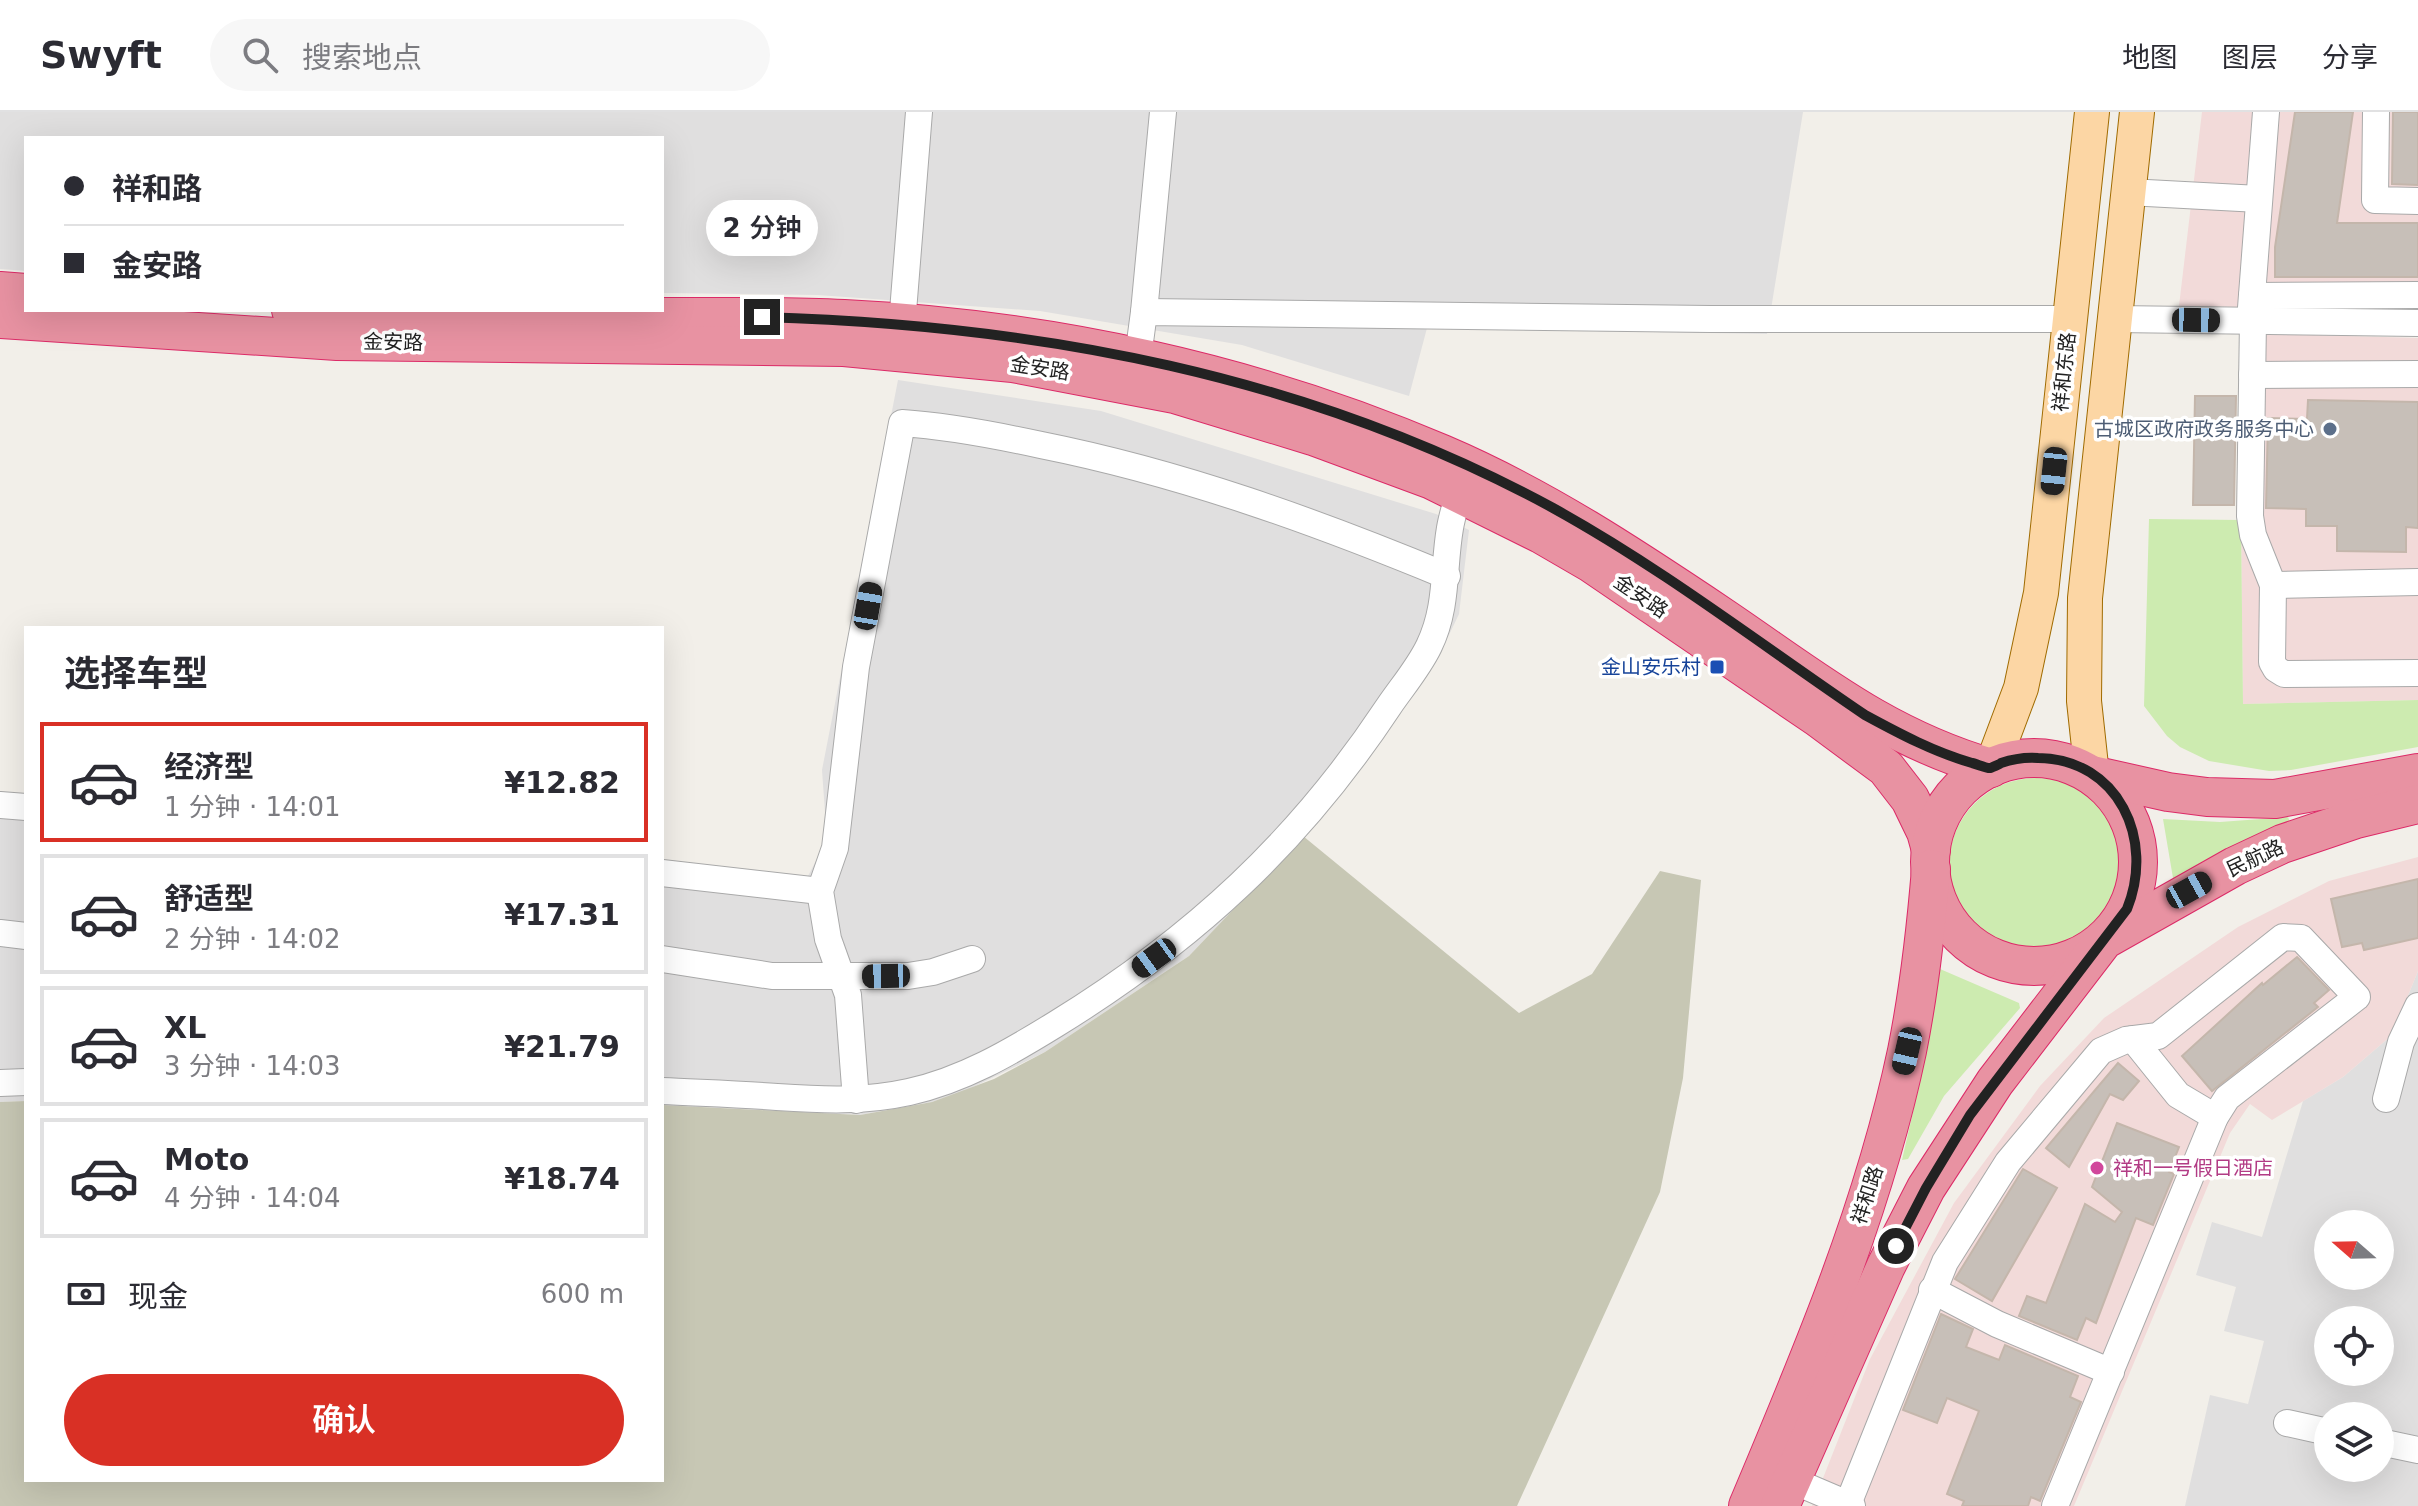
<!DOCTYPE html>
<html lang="zh">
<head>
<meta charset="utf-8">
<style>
	:root { --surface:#fff; --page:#f7f7f7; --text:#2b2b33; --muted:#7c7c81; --line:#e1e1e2; --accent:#d93025 }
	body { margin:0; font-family:"DejaVu Sans","Noto Sans SC",sans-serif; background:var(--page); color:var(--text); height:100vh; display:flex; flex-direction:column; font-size:30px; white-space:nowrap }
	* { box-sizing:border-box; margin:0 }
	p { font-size:26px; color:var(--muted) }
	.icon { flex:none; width:44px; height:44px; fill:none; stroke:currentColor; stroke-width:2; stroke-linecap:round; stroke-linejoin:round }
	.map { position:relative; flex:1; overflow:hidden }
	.panel { position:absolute; left:24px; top:514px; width:640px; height:856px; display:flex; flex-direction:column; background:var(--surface); border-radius:0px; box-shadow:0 8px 32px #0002 }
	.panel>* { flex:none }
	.top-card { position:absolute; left:24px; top:24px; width:640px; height:176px; border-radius:0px; box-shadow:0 8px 32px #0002; display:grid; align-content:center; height:176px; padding:0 40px; background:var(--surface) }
	.needle { width:52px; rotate:290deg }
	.buttons { position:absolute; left:2314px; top:1098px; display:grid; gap:16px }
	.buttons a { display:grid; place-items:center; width:80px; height:80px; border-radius:50%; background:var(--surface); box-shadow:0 8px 32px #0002; font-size:40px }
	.end { position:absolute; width:36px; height:36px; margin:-18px; border:10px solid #222; background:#fff; box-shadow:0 0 0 4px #fff }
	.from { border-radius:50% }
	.bubble { position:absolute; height:56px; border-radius:28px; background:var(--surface); box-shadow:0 8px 32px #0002; font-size:26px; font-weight:600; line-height:56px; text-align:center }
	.car { position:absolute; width:24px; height:48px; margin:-24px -12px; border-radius:10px; box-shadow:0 0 6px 2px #0007; background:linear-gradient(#222 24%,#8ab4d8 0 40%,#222 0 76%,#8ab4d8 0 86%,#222 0) }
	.top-card b { display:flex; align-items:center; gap:28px; height:76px; font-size:30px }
	.top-card b+b { border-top:2px solid var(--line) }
	.top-card i { width:20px; height:20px; background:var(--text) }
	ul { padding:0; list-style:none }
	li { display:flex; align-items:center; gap:24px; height:120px; margin:0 16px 12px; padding:0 24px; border:4px solid var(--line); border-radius:0px }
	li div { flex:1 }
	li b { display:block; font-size:30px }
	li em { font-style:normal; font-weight:600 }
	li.on { border-color:var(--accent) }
	li>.icon { width:72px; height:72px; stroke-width:1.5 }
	h2 { padding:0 40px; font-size:36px; line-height:96px }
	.pay { display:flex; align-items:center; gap:20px; height:88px; padding:0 40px; font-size:30px }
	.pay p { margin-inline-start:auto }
	.button { display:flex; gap:16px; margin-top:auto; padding:16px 40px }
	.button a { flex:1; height:92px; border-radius:48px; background:var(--accent); color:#fff; font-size:32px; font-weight:600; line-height:92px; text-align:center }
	header { display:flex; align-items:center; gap:48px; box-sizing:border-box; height:112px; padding:0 40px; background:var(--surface); border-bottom:2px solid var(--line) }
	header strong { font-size:38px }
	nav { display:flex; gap:44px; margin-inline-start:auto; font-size:28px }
	.search { width:560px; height:72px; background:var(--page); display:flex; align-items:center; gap:20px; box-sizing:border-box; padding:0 28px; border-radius:44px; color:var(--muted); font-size:30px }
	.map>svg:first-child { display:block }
	.residential { fill:#e0dfdf; fill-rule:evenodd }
	.commercial { fill:#f2dad9 }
	.construction { fill:#c7c7b4 }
	.grass { fill:#cdebb0 }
	.building { fill:#c7bfb8; stroke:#c4b6ab; stroke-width:2 }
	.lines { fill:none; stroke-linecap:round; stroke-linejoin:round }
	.minor-casing { stroke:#a9a9a9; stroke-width:28 }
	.major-casing { stroke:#a06b00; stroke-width:36 }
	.highway-casing { stroke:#dc2a67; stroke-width:40 }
	.minor { stroke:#fff; stroke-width:26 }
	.major { stroke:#fcd6a4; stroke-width:34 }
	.highway { stroke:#e892a2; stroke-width:38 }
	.route { stroke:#222; stroke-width:10 }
	.service-dot { fill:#5c6f8a; stroke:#fff; stroke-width:3 }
	.transit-dot { fill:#1a4fb4; stroke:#fff; stroke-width:3 }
	.hotel-dot { fill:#d1479c; stroke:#fff; stroke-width:3 }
	.labels { text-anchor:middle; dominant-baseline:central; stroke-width:7; stroke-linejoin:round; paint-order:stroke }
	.street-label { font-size:20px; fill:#222; stroke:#fff }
	.service-label { font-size:20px; fill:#4e5e75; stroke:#fff; text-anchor:end }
	.transit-label { font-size:20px; fill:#164399; stroke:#fff; text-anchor:end }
	.hotel-label { font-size:20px; fill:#b23c85; stroke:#fff; text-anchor:start }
</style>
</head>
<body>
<header>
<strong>Swyft</strong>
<div class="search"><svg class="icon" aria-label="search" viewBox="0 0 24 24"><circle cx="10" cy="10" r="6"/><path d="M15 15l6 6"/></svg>搜索地点</div>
<nav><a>地图</a><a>图层</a><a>分享</a></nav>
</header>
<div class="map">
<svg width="2418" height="1394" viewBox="0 0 2418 1394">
	<rect width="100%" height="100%" fill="#f2efe9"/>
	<!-- residential -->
	<g class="residential">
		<path d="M0 0H1803L1767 222 1427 216 1409 284 1242 233 1040 199 818 183 662 181V26H26V159L0 157Z"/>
		<path d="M898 268 1101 299 1436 402 1469 418 1459 502 1437 548 1316 711 1189 844 1045 940 967 978 932 990 860 1003 662 993V749L808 764 827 728 822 658Z"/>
		<path d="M0 682 26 684V989L0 990Z"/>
		<path d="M2418 859V1394H2185L2210 1283 2248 1292 2264 1229 2224 1219 2236 1175 2196 1163 2212 1110 2262 1125 2303 989 2343 965 2392 923ZM2328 1112H2380V1164H2328ZM2328 1208H2380V1260H2328ZM2328 1304H2380V1356H2328Z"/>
	</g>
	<!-- commercial -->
	<g class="commercial">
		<path d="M2202 0H2418V198L2179 194Z"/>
		<path d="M2245 221 2418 226V588L2243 592 2241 408Z"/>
		<path d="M2418 745V859L2392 923 2343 965 2272 1008 2250 992 2230 1021 2074 1394H1812L1870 1247 1954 1091 2040 974 2104 906 2238 815 2329 769Z"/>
	</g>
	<!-- construction -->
	<path class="construction" d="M1303 724 1519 901 1592 862 1660 759 1701 768 1683 966 1660 1080 1517 1394H0V990L26 989V1368H662V993L860 1003 932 990 994 967 1045 940 1189 844Z"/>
	<!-- grass -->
	<g class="grass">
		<path d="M2149 407 2241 408 2243 592 2418 588V635L2291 658 2269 659 2209 649 2180 635 2167 624 2144 594Z"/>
		<circle cx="2036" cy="753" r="87"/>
		<path d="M2288 705 2290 710 2178 769 2173 766 2163 707 2220 710Z"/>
		<path d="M1940 857 2019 891 2020 896 1944 984 1908 1047 1902 1048 1921 965 1936 861Z"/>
	</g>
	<!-- building -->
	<g class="building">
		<path d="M2295 0H2353L2337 111H2418V165H2275V135Z"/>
		<path d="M2393 0H2418V73L2392 72Z"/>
		<path d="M2195 284H2236L2234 393H2193Z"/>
		<path d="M2308 288 2418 290V416L2406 415V440L2337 439V414H2306V397L2266 396 2268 306 2307 307Z"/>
		<path d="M2418 767V826L2364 838 2362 831 2342 835 2331 787Z"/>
		<path d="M2297 845 2329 878 2314 891 2318 895 2212 979 2182 944 2262 871 2263 873Z"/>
		<path d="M2118 951 2139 969 2123 988 2110 982 2069 1055 2046 1036Z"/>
		<path d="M2117 1011 2179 1035 2169 1060 2174 1062 2153 1113 2136 1106 2096 1211 2086 1206 2077 1228 2019 1204 2027 1184 2046 1191 2085 1092 2115 1110 2122 1100 2092 1075Z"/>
		<path d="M2023 1057 2057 1076 1992 1189 1955 1167Z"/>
		<path d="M1941 1202 1973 1217 1966 1235 1999 1248 2005 1233 2078 1264 2070 1285 2081 1290 2040 1389 2031 1385 2028 1394H1962L1964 1389 1947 1382 1979 1299 1947 1286 1937 1311 1903 1298Z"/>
	</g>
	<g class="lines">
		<!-- minor casing -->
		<g class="minor-casing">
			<g id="minor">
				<path d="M2376 0 2375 88 2418 89"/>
				<path d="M2128 80 2259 87"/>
				<path d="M2252 184 2418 183"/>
				<path d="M1144 200 1163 0"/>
				<path d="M2115 207 2418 211"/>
				<path d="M2250 209 2266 0"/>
				<path d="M2253 209 2250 404 2253 423 2273 473 2272 550 2276 557 2284 562 2418 561"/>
				<path d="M902 212 919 0"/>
				<path d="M1138 245 1144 200 1710 207H2070"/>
				<path d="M2252 263 2418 262"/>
				<path d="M2273 473 2418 470"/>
				<path d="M0 693 26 695"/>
				<path d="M662 761 820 779"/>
				<path d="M0 821 26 824"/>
				<path d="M662 847 772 864H908L933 860 972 847"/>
				<path d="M2133 927 2178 983 2215 1005"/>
				<path d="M0 971 26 970"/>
				<path d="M662 979C700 981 738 982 777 985 822 988 864 990 909 980 963 968 1009 941 1056 912 1194 827 1299 730 1389 594 1402 575 1419 555 1429 534 1448 495 1443 456 1450 416 1452 404 1456 392 1459 380"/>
				<path d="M2386 987 2401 930 2418 894"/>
				<path d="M856 988 848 883 828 827 820 779 835 736 856 555 902 311C948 314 995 323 1041 333 1181 361 1314 409 1447 464"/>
				<path d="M1932 1178 1997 1212 2111 1260"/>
				<path d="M2287 1311 2328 1320"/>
				<path d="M2380 1330 2418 1338"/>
				<path d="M1791 1368 1852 1394"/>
				<path d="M1848 1392 1945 1150 2008 1050 2101 939 2126 928 2158 924 2283 825 2301 826 2357 885 2227 986 2215 1005 2055 1394"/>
			</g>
		</g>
		<!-- major casing -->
		<g class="major-casing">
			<g id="major">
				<path d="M1991 656 2021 576 2041 481 2092 0"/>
				<path d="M2092 663 2084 589 2085 486 2137 0"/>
			</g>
		</g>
		<!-- highway casing -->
		<g class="highway-casing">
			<g id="highway">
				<path d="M0 179 26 181"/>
				<path d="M291 198C420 205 551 205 681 205 735 205 790 204 844 207 1049 217 1253 261 1442 342 1543 385 1633 445 1724 506 1814 567 1884 625 1991 656"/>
				<path d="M0 207 337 229 844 235 1013 251 1175 282 1313 324 1432 368 1541 422 1591 451 1817 605 1886 656 1910 687 1926 720 1931 738"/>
				<circle cx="2034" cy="750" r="104"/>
				<path d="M2092 663 2168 680 2207 685 2275 687 2418 661"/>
				<path d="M1748 1394C1810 1247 1874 1096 1907 939 1919 879 1926 818 1931 757"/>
				<path d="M1780 1394 1886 1154 1926 1076 1995 970 2104 828 2235 754 2282 732 2356 707 2418 692"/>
			</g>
		</g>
		<!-- minor -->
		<use href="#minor" class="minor"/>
		<!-- major -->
		<use href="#major" class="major"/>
		<!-- highway -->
		<use href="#highway" class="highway"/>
	</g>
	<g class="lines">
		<!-- route -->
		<path class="route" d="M762 205C1039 213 1308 263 1553 396 1662 456 1763 534 1865 603 1900 622 1934 640 1972 651 1977 652 1985 656 1990 656 1991 656 2000 652 2001 651 2013 647 2026 645 2038 646 2119 647 2155 728 2127 797L1970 1003 1926 1076 1896 1134"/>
	</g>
	<!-- markers -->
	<circle class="service-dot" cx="2330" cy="317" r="8"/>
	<rect class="transit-dot" x="1709" y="547" width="16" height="16" rx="4"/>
	<circle class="hotel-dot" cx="2097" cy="1056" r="8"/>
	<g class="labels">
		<!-- street labels -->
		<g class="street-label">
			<text transform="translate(393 230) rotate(1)">金安路</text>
			<text transform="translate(1040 256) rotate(9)">金安路</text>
			<text transform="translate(2064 260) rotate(-84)">祥和东路</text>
			<text transform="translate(1641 484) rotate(34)">金安路</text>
			<text transform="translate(2255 746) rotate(-25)">民航路</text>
			<text transform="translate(1867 1083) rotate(-72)">祥和路</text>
		</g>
		<!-- service labels -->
		<g class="service-label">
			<text x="2314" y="317">古城区政府政务服务中心</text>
		</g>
		<!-- transit labels -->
		<g class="transit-label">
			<text x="1701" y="555">金山安乐村</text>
		</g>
		<!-- hotel labels -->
		<g class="hotel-label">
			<text x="2113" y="1056">祥和一号假日酒店</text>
		</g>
	</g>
</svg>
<div class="buttons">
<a><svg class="needle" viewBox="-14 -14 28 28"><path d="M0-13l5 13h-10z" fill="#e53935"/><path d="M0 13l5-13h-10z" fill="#7c7c81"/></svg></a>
<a><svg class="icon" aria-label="locate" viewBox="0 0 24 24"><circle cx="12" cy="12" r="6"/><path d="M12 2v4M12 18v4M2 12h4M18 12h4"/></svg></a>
<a><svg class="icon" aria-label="layers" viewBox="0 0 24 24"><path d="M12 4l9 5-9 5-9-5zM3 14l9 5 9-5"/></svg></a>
</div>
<i class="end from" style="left:1896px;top:1134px"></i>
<i class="end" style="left:762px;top:205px"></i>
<div class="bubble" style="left:706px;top:88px;width:112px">2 分钟</div>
<i class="car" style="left:2196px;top:208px;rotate:91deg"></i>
<i class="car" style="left:2054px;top:359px;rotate:186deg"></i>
<i class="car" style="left:868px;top:494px;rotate:10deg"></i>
<i class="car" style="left:2189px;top:778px;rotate:61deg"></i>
<i class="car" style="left:1154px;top:846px;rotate:234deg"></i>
<i class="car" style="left:886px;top:864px;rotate:269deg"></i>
<i class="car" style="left:1907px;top:939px;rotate:193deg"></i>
<div class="top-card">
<b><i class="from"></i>祥和路</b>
<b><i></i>金安路</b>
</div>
<section class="panel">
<h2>选择车型</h2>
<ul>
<li class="on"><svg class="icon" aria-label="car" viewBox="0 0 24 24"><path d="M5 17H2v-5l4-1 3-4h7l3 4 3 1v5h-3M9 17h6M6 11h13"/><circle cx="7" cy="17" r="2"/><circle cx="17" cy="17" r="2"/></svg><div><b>经济型</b><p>1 分钟 · 14:01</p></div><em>¥12.82</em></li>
<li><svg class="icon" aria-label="car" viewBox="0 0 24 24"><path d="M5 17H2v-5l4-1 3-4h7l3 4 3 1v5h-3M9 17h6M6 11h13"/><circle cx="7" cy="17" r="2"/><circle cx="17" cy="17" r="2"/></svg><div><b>舒适型</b><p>2 分钟 · 14:02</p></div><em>¥17.31</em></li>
<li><svg class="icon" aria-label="car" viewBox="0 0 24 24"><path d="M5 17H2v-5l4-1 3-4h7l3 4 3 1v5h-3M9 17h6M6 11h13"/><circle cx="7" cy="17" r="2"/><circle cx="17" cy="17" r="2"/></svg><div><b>XL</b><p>3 分钟 · 14:03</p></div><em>¥21.79</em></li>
<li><svg class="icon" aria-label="car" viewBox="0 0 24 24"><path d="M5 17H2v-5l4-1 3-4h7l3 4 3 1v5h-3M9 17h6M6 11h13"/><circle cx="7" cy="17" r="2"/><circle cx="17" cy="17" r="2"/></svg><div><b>Moto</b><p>4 分钟 · 14:04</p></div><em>¥18.74</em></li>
</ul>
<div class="pay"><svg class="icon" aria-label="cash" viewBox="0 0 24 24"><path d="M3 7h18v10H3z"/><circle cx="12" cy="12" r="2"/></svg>现金<p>600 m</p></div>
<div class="button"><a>确认</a></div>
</section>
</div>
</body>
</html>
